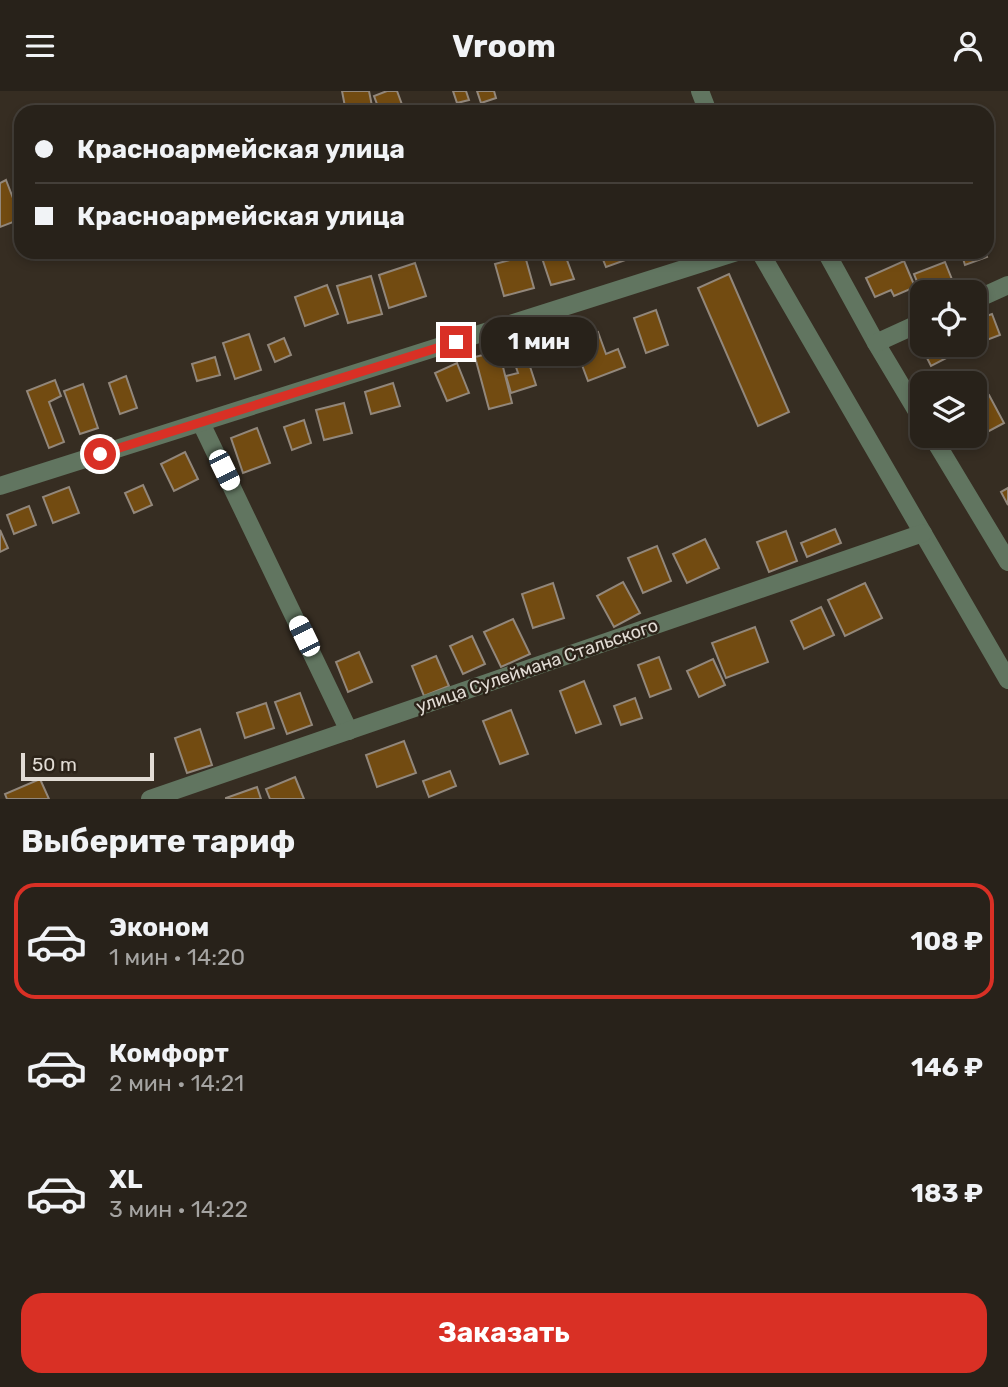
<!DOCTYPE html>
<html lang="ru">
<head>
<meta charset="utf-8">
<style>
	:root { --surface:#28221a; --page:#342f27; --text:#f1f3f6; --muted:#a5a4a2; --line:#443f39; --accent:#d93025 }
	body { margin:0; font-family:Rubik,sans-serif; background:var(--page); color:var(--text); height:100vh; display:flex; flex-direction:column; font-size:26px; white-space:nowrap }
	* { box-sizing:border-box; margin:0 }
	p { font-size:23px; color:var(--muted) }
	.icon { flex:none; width:38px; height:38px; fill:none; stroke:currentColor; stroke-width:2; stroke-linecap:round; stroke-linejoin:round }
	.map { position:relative; height:708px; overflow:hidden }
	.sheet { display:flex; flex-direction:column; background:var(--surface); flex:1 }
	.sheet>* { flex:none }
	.guide { position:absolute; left:14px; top:14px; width:980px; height:154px; border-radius:21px; box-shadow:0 4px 10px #0003,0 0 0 2px var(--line); display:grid; align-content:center; height:154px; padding:0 21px; background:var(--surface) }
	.tools { position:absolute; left:910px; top:189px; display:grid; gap:14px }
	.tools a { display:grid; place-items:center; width:77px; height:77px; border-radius:14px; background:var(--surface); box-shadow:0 4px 10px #0003,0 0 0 2px var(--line); font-size:35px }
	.scale { position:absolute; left:21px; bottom:18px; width:133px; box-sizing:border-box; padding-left:7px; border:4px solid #e2dcd5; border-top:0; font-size:19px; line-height:24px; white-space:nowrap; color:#e2dcd5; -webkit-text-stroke:5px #2c2319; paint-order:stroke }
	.end { position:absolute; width:32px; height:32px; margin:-16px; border:9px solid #d93025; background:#fff; box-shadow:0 0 0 4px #fff }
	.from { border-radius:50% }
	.bubble { position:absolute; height:49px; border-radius:21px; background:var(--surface); box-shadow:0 4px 10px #0003,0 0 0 2px var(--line); font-size:23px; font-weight:700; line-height:49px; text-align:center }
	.car { position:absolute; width:21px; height:42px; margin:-21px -10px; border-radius:9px; box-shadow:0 0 5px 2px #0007; background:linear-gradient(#fff 24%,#345 0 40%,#fff 0 76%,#345 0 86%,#fff 0) }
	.guide b { display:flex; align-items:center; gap:24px; height:66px; font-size:26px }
	.guide b+b { border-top:2px solid var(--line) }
	.guide i { width:18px; height:18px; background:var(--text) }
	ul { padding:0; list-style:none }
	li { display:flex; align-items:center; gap:21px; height:116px; margin:0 14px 10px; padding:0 7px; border:4px solid transparent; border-radius:21px }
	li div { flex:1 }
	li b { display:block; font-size:26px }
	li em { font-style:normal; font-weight:700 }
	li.current { border-color:var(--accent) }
	li>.icon { width:63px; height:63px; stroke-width:1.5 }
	h2 { padding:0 21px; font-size:32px; line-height:84px }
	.cta { display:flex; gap:14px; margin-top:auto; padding:14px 21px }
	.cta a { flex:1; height:80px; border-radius:21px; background:var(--accent); color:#fff; font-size:28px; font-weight:700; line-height:80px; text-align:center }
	header { display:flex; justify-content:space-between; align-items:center; height:91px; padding:0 21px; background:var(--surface); font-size:32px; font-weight:700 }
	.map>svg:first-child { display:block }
	.building { fill:#724b11; stroke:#92877b; stroke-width:2 }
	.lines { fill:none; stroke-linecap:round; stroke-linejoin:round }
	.minor { stroke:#617560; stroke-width:18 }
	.route { stroke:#d93025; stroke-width:9 }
	.labels { text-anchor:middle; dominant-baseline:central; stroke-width:5; stroke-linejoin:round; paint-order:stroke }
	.street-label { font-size:18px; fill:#e2dcd5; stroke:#2c2319 }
</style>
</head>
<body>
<header><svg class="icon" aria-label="menu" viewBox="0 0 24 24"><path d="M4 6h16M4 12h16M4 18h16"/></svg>Vroom<svg class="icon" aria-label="person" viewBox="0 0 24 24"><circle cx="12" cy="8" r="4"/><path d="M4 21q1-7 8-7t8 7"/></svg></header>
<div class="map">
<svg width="1008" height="708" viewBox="0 0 1008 708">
	<rect width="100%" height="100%" fill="#362d22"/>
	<!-- building -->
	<g class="building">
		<path d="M342 0H369L372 15 346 21Z"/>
		<path d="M387 0H397L404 19 380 21 374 5Z"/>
		<path d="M453 0H466L469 9 457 12Z"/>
		<path d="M477 0H494L496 7 481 12Z"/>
		<path d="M6 89 21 128 0 136V92Z"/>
		<path d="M540 161H564L574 188 551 194Z"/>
		<path d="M600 161H632L634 166 606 176Z"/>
		<path d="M961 161H985L987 166 965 174Z"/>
		<path d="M525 165 534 197 504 205 495 173Z"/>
		<path d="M904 170 915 196 894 205 891 199 875 206 866 187Z"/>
		<path d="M945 171 955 196 941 201 922 203 914 183Z"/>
		<path d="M415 172 426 205 389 217 379 184Z"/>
		<path d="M729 183 789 321 758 335 698 197Z"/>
		<path d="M371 185 382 223 348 232 337 195Z"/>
		<path d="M327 194 338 223 305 235 295 206Z"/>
		<path d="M656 219 668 254 646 262 634 227Z"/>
		<path d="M992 223 1000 244 976 253 975 229Z"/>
		<path d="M598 241 606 263 618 258 625 276 588 290 573 250Z"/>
		<path d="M249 243 261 279 235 288 223 252Z"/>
		<path d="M284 247 291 264 275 271 268 254Z"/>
		<path d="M522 251 536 294 511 302 506 285 518 282 509 255Z"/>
		<path d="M927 254H960L962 259 931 275 922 257Z"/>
		<path d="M499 260 512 312 489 318 475 266Z"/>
		<path d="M215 266 220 284 197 290 192 273Z"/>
		<path d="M457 272 469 302 447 310 435 282Z"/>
		<path d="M126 285 137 317 120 323 109 292Z"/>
		<path d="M55 289 61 305 49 311 64 351 49 357 27 300Z"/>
		<path d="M393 292 400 315 371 323 365 301Z"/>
		<path d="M83 293 98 337 80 343 64 300Z"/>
		<path d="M989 304 1004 332 959 356 953 345H975V311Z"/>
		<path d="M344 312 352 342 324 349 316 319Z"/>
		<path d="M304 329 311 352 292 359 284 336Z"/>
		<path d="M257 337 270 372 243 382 231 347Z"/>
		<path d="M185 361 198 388 174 400 161 373Z"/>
		<path d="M143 394 152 414 134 422 125 402Z"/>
		<path d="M69 396 79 422 53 432 43 406Z"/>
		<path d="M1008 397V414L1001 401Z"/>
		<path d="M29 415 36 434 14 443 7 424Z"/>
		<path d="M835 438 841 452 807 466 801 452Z"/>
		<path d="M0 439 8 457 0 461Z"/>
		<path d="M786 440 797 470 769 481 757 451Z"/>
		<path d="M705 448 719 477 687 492 673 463Z"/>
		<path d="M657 455 671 490 643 502 628 467Z"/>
		<path d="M623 491 640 522 614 536 597 505Z"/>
		<path d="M553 492 564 527 533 537 522 503Z"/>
		<path d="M865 492 882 527 845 545 828 509Z"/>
		<path d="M821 516 834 544 804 558 791 530Z"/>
		<path d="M513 528 530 563 501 576 484 541Z"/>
		<path d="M755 536 768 571 726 587 712 552Z"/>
		<path d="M472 545 485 573 463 583 450 555Z"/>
		<path d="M359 561 372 591 348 601 336 571Z"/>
		<path d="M436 565 449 595 424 605 412 575Z"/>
		<path d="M659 566 671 598 650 606 638 574Z"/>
		<path d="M713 568 725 594 699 606 687 580Z"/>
		<path d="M584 590 601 633 576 642 560 600Z"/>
		<path d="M300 602 312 634 287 643 275 611Z"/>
		<path d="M635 607 642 627 621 634 614 615Z"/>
		<path d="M266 612 274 637 245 647 237 622Z"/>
		<path d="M511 619 528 663 500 673 483 630Z"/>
		<path d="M200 638 212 674 187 682 175 647Z"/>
		<path d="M404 650 416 682 377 696 366 664Z"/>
		<path d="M450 680 456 695 429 706 423 690Z"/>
		<path d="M295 686 304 708H270L266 698Z"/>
		<path d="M40 688 49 708H7L5 703Z"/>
		<path d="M257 696 261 708H226V707Z"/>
	</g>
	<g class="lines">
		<!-- minor -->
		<g class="minor">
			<path d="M700 0 708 21"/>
			<path d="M760 161 1008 589"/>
			<path d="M826 161 876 252 922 329"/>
			<path d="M975 209 1008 194"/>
			<path d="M876 252 922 231"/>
			<path d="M201 332 349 640"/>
			<path d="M932 345 1008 471"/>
			<path d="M0 395 737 161"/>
			<path d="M150 708 923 442"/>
		</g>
	</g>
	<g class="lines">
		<!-- route -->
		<path class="route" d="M100 363 456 251"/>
	</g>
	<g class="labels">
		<!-- street labels -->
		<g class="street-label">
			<text transform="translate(537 575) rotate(-19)">улица Сулеймана Стальского</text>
		</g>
	</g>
</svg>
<div class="tools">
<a><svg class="icon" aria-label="locate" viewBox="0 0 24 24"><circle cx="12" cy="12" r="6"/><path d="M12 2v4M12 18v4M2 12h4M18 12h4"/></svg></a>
<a><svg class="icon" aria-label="layers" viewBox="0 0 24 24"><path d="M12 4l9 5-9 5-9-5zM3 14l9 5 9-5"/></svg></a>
</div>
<div class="scale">50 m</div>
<i class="end from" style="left:100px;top:363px"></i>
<i class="end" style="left:456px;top:251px"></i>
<div class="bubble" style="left:481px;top:226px;width:116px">1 мин</div>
<i class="car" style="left:224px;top:379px;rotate:154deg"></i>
<i class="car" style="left:304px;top:545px;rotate:334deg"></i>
<div class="guide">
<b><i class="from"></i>Красноармейская улица</b>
<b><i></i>Красноармейская улица</b>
</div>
</div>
<section class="sheet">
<h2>Выберите тариф</h2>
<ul>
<li class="current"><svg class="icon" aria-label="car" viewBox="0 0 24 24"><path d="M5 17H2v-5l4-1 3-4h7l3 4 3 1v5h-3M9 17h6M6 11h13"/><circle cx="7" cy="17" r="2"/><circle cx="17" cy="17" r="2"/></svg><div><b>Эконом</b><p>1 мин · 14:20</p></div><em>108 ₽</em></li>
<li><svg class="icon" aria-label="car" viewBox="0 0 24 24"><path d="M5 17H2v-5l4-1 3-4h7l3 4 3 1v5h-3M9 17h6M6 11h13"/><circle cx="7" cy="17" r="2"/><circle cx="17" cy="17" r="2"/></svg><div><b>Комфорт</b><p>2 мин · 14:21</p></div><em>146 ₽</em></li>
<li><svg class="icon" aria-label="car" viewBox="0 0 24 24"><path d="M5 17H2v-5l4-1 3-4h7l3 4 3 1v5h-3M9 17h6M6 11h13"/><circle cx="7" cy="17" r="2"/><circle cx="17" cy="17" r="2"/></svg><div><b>XL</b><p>3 мин · 14:22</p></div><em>183 ₽</em></li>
</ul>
<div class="cta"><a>Заказать</a></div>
</section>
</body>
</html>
